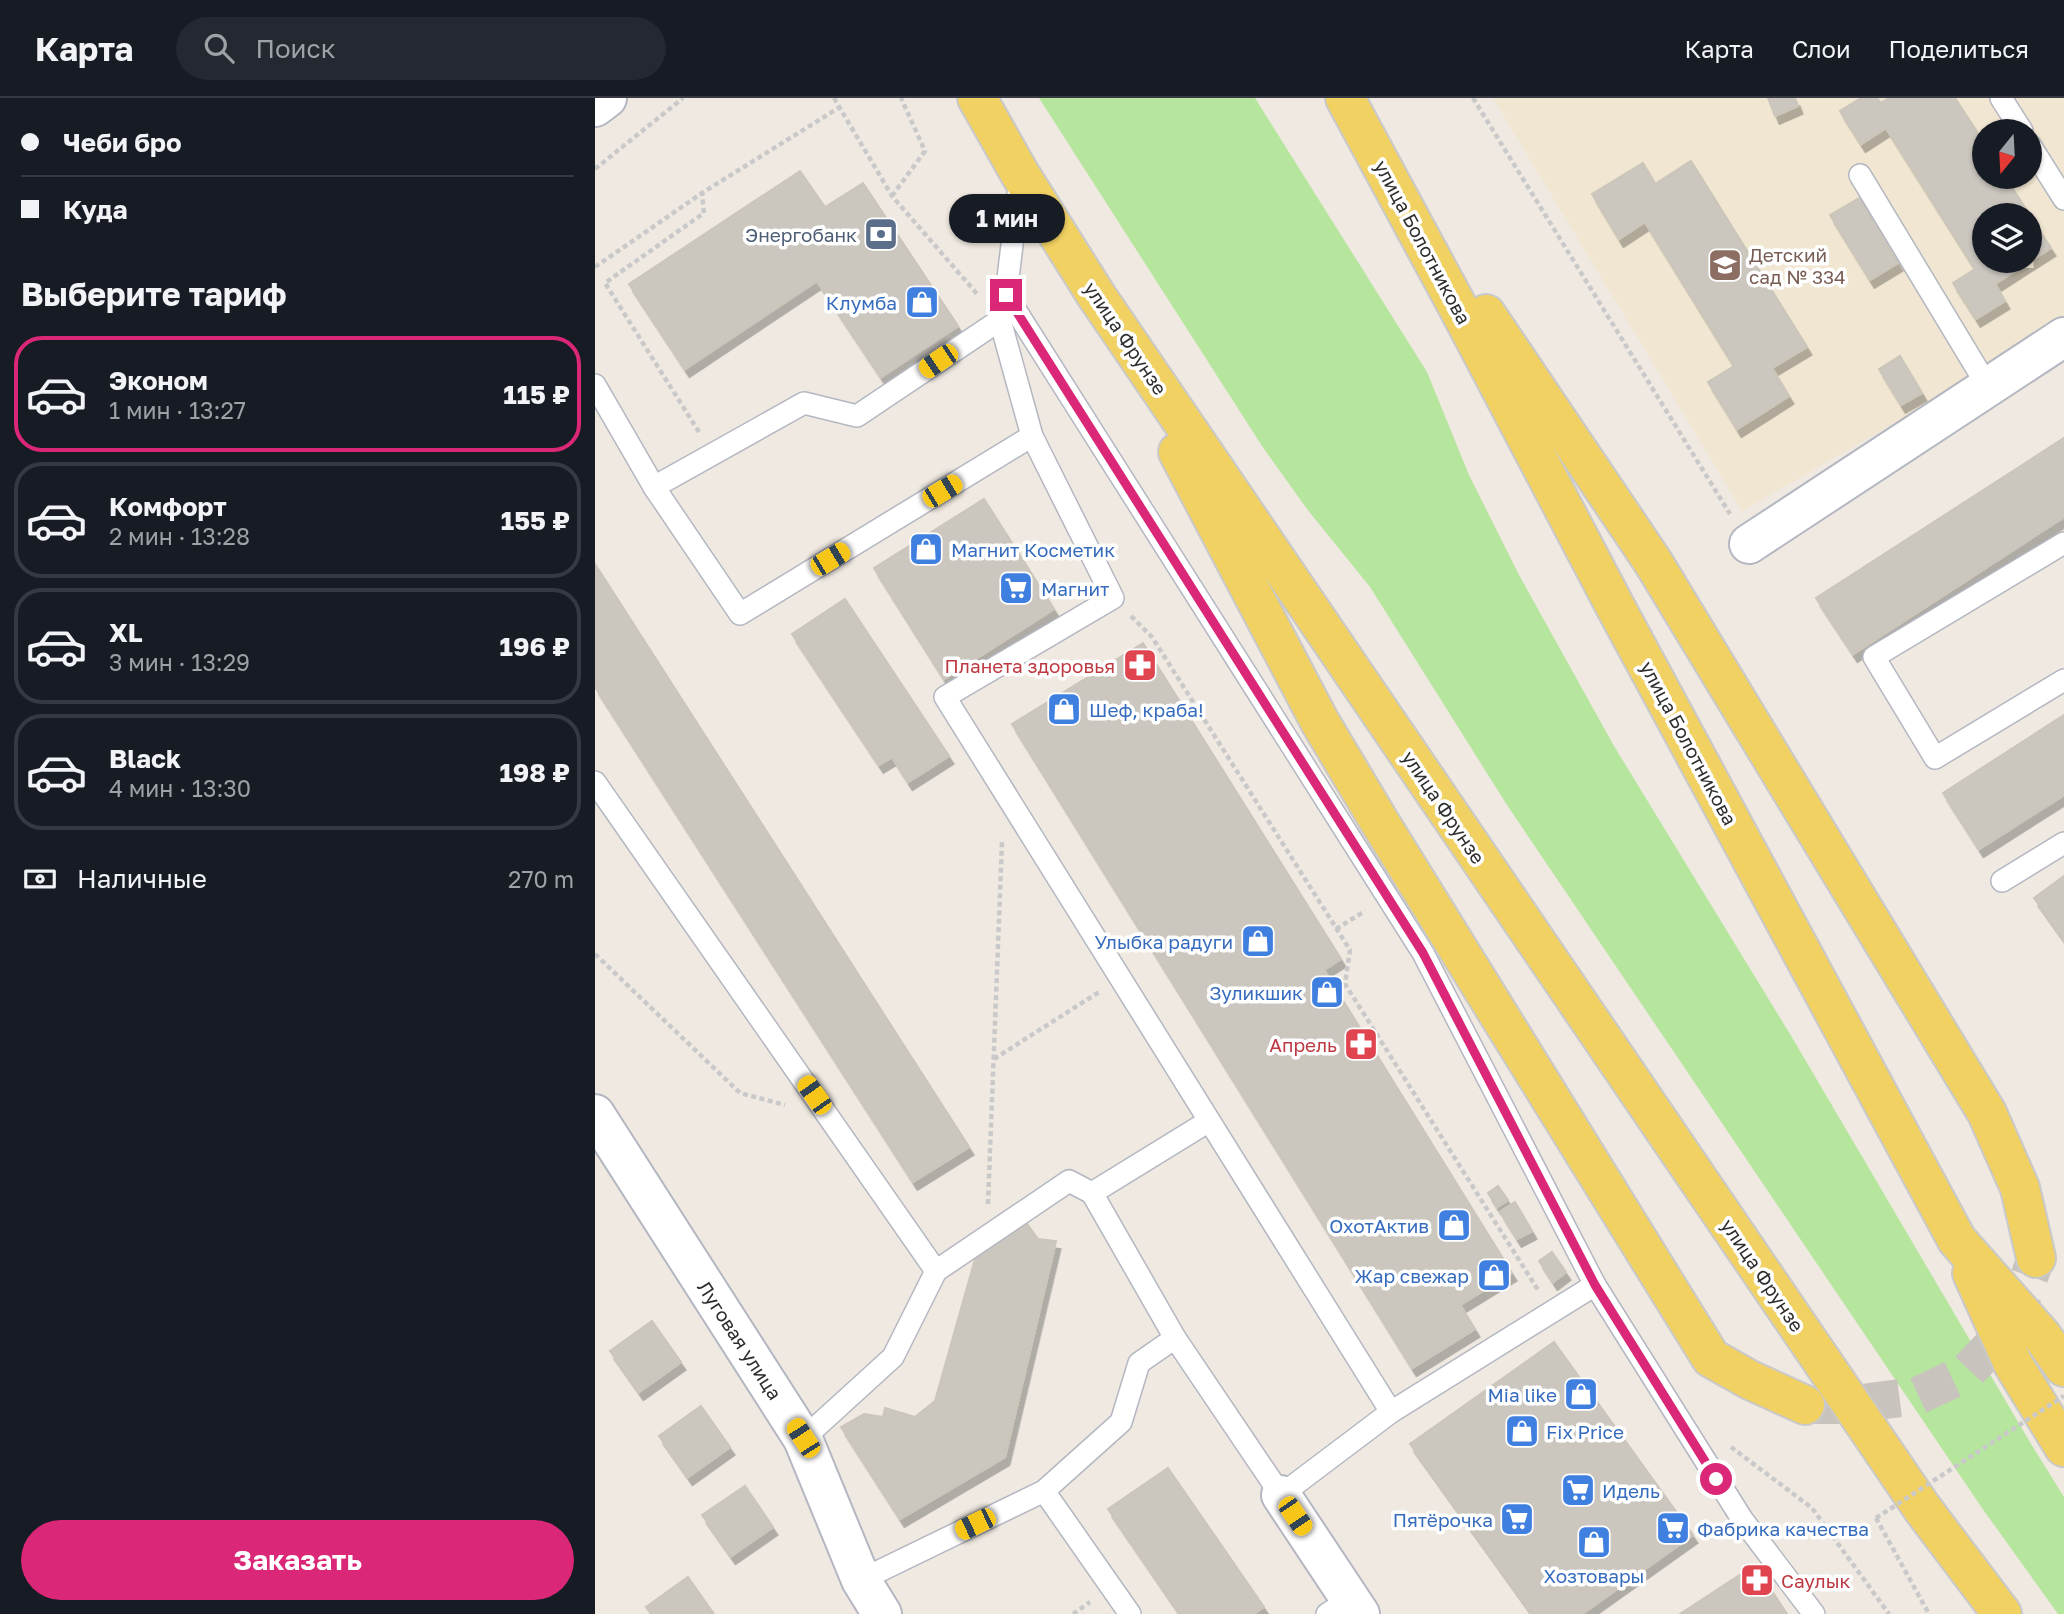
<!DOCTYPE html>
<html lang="ru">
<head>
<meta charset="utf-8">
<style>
	:root { --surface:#171b24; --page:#242831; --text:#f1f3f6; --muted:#9ea1a6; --line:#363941; --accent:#db2777 }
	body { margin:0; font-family:"Golos Text",sans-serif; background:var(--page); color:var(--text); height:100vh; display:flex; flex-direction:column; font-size:26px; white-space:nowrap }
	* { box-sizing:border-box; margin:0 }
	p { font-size:23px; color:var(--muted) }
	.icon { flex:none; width:38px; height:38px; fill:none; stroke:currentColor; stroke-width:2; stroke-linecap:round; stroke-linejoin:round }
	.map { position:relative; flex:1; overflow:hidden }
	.panel { display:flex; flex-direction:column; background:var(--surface); width:595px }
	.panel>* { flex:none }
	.banner { display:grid; align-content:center; height:154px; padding:0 21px; background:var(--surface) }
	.needle { width:46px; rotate:198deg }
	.buttons { position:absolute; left:1377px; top:21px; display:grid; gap:14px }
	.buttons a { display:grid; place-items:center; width:70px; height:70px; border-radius:50%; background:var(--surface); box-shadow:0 2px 5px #0004; font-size:35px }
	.end { position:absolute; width:32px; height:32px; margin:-16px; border:9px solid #db2777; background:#fff; box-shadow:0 0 0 4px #fff }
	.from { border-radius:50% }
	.bubble { position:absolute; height:49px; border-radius:24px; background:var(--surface); box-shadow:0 2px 5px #0004; font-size:23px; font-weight:700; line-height:49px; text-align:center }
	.car { position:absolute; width:21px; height:42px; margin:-21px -10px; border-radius:9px; box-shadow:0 0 5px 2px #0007; background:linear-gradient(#f5c518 24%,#345 0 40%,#f5c518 0 76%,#345 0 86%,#f5c518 0) }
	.banner b { display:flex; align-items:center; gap:24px; height:66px; font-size:26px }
	.banner b+b { border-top:2px solid var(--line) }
	.banner i { width:18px; height:18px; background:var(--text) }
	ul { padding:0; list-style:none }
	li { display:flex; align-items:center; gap:21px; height:116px; margin:0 14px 10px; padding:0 7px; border:4px solid var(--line); border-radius:28px }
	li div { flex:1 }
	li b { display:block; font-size:26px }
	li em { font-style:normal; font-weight:700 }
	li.selected { border-color:var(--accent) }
	li>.icon { width:63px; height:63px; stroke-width:1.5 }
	h2 { padding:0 21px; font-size:32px; line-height:84px }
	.pay { display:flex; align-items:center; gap:18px; height:77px; padding:0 21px; font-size:26px }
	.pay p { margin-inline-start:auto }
	.primary-button { display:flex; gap:14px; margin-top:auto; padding:14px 21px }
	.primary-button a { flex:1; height:80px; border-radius:42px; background:var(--accent); color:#fff; font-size:28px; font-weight:700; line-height:80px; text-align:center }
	header { display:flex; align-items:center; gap:42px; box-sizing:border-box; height:98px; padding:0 35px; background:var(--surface); border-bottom:2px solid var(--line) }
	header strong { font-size:33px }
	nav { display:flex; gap:38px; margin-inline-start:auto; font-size:24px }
	.search { width:490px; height:63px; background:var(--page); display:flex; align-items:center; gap:18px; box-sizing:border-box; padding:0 24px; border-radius:38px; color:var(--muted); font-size:26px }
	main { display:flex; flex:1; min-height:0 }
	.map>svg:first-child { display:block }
	.education { fill:#f0e6d1; fill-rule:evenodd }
	.green { fill:#b6e59e }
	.building { fill:#cbc7bf; stroke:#cbc5ba; stroke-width:2; filter:url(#shadow) }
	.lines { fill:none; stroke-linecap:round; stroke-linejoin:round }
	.primary-tunnel { stroke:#c8c4bd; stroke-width:38; stroke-dasharray:38 19; stroke-linecap:butt }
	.lane-casing { stroke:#b4b7c1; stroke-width:24 }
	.street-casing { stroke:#b4b7c1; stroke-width:42 }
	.secondary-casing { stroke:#b4b7c1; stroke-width:42 }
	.primary-casing { stroke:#c9c9c9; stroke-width:42 }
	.path { stroke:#c9c9c9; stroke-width:4.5; stroke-dasharray:5 3.5; stroke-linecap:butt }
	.lane { stroke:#fff; stroke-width:21 }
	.street { stroke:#fff; stroke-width:38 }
	.secondary { stroke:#fff; stroke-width:38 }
	.primary { stroke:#f2d163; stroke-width:38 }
	.path-bridge { stroke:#c9c9c9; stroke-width:4.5; stroke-dasharray:5 3.5; stroke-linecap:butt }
	.route { stroke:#db2777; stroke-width:9 }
	.labels { text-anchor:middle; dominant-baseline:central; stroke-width:7; stroke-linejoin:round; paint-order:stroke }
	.service-label { font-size:19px; fill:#4e5e75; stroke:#fff; text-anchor:end }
	.street-label { font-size:19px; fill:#2e2e2e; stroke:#fff }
	.education-label { font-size:19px; fill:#785e54; stroke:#fff; text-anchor:start }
	.shop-label { font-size:19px; fill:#366cbe; stroke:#fff; text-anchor:end }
	.health-label { font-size:19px; fill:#be3a42; stroke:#fff; text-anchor:end }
</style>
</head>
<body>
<header>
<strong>Карта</strong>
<div class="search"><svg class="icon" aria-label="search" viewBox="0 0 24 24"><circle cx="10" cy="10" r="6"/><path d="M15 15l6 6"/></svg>Поиск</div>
<nav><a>Карта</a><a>Слои</a><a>Поделиться</a></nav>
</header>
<main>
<section class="panel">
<div class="banner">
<b><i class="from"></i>Чеби бро</b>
<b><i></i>Куда</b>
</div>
<h2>Выберите тариф</h2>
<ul>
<li class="selected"><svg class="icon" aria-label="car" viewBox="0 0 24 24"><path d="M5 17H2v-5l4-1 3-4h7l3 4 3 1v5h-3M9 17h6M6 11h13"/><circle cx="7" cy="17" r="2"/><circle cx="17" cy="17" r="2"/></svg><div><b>Эконом</b><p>1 мин · 13:27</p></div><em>115 ₽</em></li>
<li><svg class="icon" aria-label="car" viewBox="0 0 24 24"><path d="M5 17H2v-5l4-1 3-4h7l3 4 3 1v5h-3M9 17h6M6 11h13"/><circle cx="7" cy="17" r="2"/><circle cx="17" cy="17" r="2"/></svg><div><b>Комфорт</b><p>2 мин · 13:28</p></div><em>155 ₽</em></li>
<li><svg class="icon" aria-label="car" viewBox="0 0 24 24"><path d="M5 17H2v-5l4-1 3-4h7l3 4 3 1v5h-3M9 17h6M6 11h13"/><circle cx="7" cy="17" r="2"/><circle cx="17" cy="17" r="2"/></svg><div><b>XL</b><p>3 мин · 13:29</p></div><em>196 ₽</em></li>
<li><svg class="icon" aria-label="car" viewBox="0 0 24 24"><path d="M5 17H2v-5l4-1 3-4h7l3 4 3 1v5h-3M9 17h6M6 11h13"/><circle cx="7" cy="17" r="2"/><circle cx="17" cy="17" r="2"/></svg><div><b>Black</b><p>4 мин · 13:30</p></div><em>198 ₽</em></li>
</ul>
<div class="pay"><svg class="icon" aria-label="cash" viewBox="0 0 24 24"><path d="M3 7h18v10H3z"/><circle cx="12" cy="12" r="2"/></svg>Наличные<p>270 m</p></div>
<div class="primary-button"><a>Заказать</a></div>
</section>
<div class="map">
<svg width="1469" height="1516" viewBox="0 0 1469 1516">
	<defs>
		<filter id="shadow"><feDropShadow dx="4.5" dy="8" stdDeviation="0" flood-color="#0004"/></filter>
	</defs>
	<rect width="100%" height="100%" fill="#efe9e1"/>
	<!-- education -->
	<path class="education" d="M898 0H1469V223L1344 299 1147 413ZM1390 33H1435V79H1390ZM1390 117H1435V163H1390Z"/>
	<!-- green -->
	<path class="green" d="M444 0H660L832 274 874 377 924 477 1019 648 1195 936 1436 1346 1469 1399V1516H1463L1387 1410 912 707 775 489 712 411 667 348Z"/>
	<!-- building -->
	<g class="building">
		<path d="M1173 0H1200L1203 8 1180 18Z"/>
		<path d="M1266 0H1282L1286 5 1294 0H1360L1390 46V79H1410L1435 117H1390V163H1435V118L1456 150 1400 186 1410 203 1381 221 1358 185 1380 171 1291 30 1266 46 1245 13Z"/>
		<path d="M1096 63 1212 249 1177 270 1194 298 1142 331 1113 284 1139 268 1050 124 1024 141 997 96 1048 65 1060 86Z"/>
		<path d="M205 73 230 109 268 85 363 228 286 279 222 183 90 271 34 186Z"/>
		<path d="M1264 100 1303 165 1275 182 1235 117Z"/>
		<path d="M1305 258 1327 295 1306 307 1284 271Z"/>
		<path d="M1469 340V419L1258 556 1221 500Z"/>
		<path d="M389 401 459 511 349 581 279 470Z"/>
		<path d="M0 466 374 1049 318 1084 0 589Z"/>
		<path d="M250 501 354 658 313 684 297 659 284 667 197 536Z"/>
		<path d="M548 545 746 861 729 872 917 1175 865 1207 880 1231 817 1270 417 626Z"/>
		<path d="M1469 617V697L1384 751 1348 695Z"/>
		<path d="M1469 778V842L1439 800Z"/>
		<path d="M903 1088 913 1102 902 1109 893 1095Z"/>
		<path d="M920 1104 937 1133 922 1141 905 1114Z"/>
		<path d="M430 1123 443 1141 461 1143 410 1359 305 1421 246 1329 269 1316 288 1319 290 1310 320 1319 340 1303 382 1154Z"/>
		<path d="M957 1154 971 1174 958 1184 944 1163Z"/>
		<path d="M57 1223 86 1264 44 1294 15 1253Z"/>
		<path d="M959 1244 1098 1437 987 1516H937L815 1346Z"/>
		<path d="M106 1308 135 1349 93 1379 64 1338Z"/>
		<path d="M573 1370 669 1509 658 1516H585L513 1411Z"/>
		<path d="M150 1388 178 1429 136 1458 107 1417Z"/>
		<path d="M1160 1467 1192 1516H1085Z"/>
		<path d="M93 1479 119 1516H56L51 1509Z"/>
	</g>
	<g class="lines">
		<!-- primary-tunnel -->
		<path class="primary-tunnel" d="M1210 1307H1251L1322 1298 1371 1275 1417 1227 1441 1160"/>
		<!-- lane casing -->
		<g class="lane-casing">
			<g id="lane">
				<path d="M1406 0 1427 33"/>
				<path d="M1435 47 1469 101"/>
				<path d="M1265 77 1393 289"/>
				<path d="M425 80 411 197 405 222 437 338 518 500 350 599 796 1314 1000 1187"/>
				<path d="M411 197 828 855 1000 1187 1147 1421 1219 1516"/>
				<path d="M0 287 59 389 209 305 262 318 405 222"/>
				<path d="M59 389 145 516 437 338"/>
				<path d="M1469 445 1279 559 1340 660 1469 582"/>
				<path d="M0 684 341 1173 474 1083 497 1095"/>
				<path d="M1407 783 1469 745"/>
				<path d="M614 1023 497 1095 580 1240 686 1397 796 1314"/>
				<path d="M208 1341 298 1259 341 1173"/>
				<path d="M449 1393 535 1516"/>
				<path d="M266 1482 449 1393 526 1324 544 1265 580 1240"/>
				<path d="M732 1516 755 1501"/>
			</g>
		</g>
		<!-- street casing -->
		<g class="street-casing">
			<g id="street">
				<path d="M1154 446 1469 239"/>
				<path d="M0 1016 208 1341 266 1482 287 1516"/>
				<path d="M686 1397 765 1516"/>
			</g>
		</g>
		<!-- secondary casing -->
		<g class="secondary-casing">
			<path id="secondary" d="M0 9 12 0"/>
		</g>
		<!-- primary casing -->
		<g class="primary-casing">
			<g id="primary">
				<path d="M382 0 425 76 501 197 1327 1410 1407 1516"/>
				<path d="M750 0 865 213 1021 510 1362 1142 1447 1238 1469 1269"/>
				<path d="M891 216 1058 464 1392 1015 1425 1090 1441 1160"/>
				<path d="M583 354 725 624 784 723 1116 1260 1155 1282 1210 1307"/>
				<path d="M1377 1175 1418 1266 1469 1349"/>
			</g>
		</g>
		<!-- path -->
		<g class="path">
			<path d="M239 0 297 98 383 197"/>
			<path d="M878 0 1135 416"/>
			<path d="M0 71 88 0"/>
			<path d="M297 98 330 53 306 0"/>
			<path d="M0 169 107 95 245 9"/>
			<path d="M104 334 10 185 109 115 107 95"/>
			<path d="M536 518 557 539 755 852 750 886 943 1192"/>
			<path d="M741 831 770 813"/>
			<path d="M0 856 145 995 190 1007"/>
			<path d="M399 961 504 894"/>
			<path d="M393 1106 407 744"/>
			<path d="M1136 1349 1217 1410 1294 1516"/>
			<path d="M1281 1420 1334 1516"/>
			<path d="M478 1516 495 1504"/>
		</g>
		<!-- lane -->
		<use href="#lane" class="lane"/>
		<!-- street -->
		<use href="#street" class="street"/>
		<!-- secondary -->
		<use href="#secondary" class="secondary"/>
		<!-- primary -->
		<use href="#primary" class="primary"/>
		<!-- path-bridge -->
		<path class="path-bridge" d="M1281 1420 1469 1298"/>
	</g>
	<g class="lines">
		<!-- route -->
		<path class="route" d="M411 197 828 855 1000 1187 1121 1381"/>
	</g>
	<!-- icons -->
	<defs>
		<g id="bank-square" transform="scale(1.75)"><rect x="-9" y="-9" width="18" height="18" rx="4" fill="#5c6f8a" stroke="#fff"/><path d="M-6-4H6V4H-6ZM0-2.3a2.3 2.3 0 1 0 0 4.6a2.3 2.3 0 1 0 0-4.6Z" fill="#fff"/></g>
		<g id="school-square" transform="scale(1.75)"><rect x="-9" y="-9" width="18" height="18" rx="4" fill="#8d6e63" stroke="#fff"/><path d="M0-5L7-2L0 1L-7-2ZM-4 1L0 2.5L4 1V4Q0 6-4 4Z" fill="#fff"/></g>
		<g id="shop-square" transform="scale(1.75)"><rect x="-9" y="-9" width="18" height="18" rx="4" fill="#3f7fe0" stroke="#fff"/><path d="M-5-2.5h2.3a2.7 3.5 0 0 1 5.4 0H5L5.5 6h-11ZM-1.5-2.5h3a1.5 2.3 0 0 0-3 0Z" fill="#fff"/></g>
		<g id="supermarket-square" transform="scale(1.75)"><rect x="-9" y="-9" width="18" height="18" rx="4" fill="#3f7fe0" stroke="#fff"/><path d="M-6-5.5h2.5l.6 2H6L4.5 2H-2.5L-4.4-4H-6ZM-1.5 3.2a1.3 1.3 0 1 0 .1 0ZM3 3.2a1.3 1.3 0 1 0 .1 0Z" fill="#fff"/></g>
		<g id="pharmacy-square" transform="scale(1.75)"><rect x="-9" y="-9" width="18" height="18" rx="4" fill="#e0444e" stroke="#fff"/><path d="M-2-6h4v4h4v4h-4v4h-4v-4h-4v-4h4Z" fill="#fff"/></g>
	</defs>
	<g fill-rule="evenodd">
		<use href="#bank-square" x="286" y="136"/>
		<use href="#school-square" x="1130" y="167"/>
		<use href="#shop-square" x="327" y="204"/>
		<use href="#shop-square" x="331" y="451"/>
		<use href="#supermarket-square" x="421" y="490"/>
		<use href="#pharmacy-square" x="545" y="567"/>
		<use href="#shop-square" x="469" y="611"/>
		<use href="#shop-square" x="663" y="843"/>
		<use href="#shop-square" x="732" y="894"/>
		<use href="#pharmacy-square" x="766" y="946"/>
		<use href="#shop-square" x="859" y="1127"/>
		<use href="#shop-square" x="899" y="1177"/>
		<use href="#shop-square" x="986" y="1296"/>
		<use href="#shop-square" x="927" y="1333"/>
		<use href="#supermarket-square" x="983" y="1392"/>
		<use href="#supermarket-square" x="922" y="1421"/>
		<use href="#supermarket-square" x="1078" y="1430"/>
		<use href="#shop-square" x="999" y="1444"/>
		<use href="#pharmacy-square" x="1162" y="1482"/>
	</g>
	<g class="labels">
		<!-- service labels -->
		<g class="service-label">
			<text x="262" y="136">Энергобанк</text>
		</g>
		<!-- street labels -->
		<g class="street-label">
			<text transform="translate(828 144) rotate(62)">улица Болотникова</text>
			<text transform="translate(531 240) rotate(56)">улица Фрунзе</text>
			<text transform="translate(1094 645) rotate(62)">улица Болотникова</text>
			<text transform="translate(849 709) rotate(56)">улица Фрунзе</text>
			<text transform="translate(1168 1177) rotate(56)">улица Фрунзе</text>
			<text transform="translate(145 1242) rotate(57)">Луговая улица</text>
		</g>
		<!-- education labels -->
		<g class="education-label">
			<text x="1154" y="156">Детский<tspan x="1154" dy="22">сад № 334</tspan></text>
		</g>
		<!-- shop labels -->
		<g class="shop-label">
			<text x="302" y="204">Клумба</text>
			<text x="356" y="451" text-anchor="start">Магнит Косметик</text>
			<text x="446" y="490" text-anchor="start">Магнит</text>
			<text x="494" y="611" text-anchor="start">Шеф, краба!</text>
			<text x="638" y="843">Улыбка радуги</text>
			<text x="708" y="894">Зуликшик</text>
			<text x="834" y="1127">ОхотАктив</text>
			<text x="874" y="1177">Жар свежар</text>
			<text x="962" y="1296">Mia like</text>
			<text x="951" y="1333" text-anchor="start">Fix Price</text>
			<text x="1007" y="1392" text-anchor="start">Идель</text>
			<text x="898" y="1421">Пятёрочка</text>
			<text x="1102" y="1430" text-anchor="start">Фабрика качества</text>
			<text x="999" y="1477" text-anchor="middle">Хозтовары</text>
		</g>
		<!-- health labels -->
		<g class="health-label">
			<text x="520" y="567">Планета здоровья</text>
			<text x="742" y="946">Апрель</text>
			<text x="1186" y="1482" text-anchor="start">Саулык</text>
		</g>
	</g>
</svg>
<div class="buttons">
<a><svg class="needle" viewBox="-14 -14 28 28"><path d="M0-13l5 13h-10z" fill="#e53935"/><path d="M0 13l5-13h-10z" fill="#9ea1a6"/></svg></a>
<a><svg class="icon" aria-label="layers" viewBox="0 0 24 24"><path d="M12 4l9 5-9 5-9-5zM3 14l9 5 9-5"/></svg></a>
</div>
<i class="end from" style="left:1121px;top:1381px"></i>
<i class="end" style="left:411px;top:197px"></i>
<div class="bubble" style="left:354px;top:96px;width:116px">1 мин</div>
<i class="car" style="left:343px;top:263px;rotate:236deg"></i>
<i class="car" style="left:347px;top:393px;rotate:59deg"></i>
<i class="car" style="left:235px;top:461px;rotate:59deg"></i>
<i class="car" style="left:219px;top:997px;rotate:325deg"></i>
<i class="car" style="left:208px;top:1340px;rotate:327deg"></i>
<i class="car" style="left:700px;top:1418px;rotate:146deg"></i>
<i class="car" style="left:380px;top:1426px;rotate:244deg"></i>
</div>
</main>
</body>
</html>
